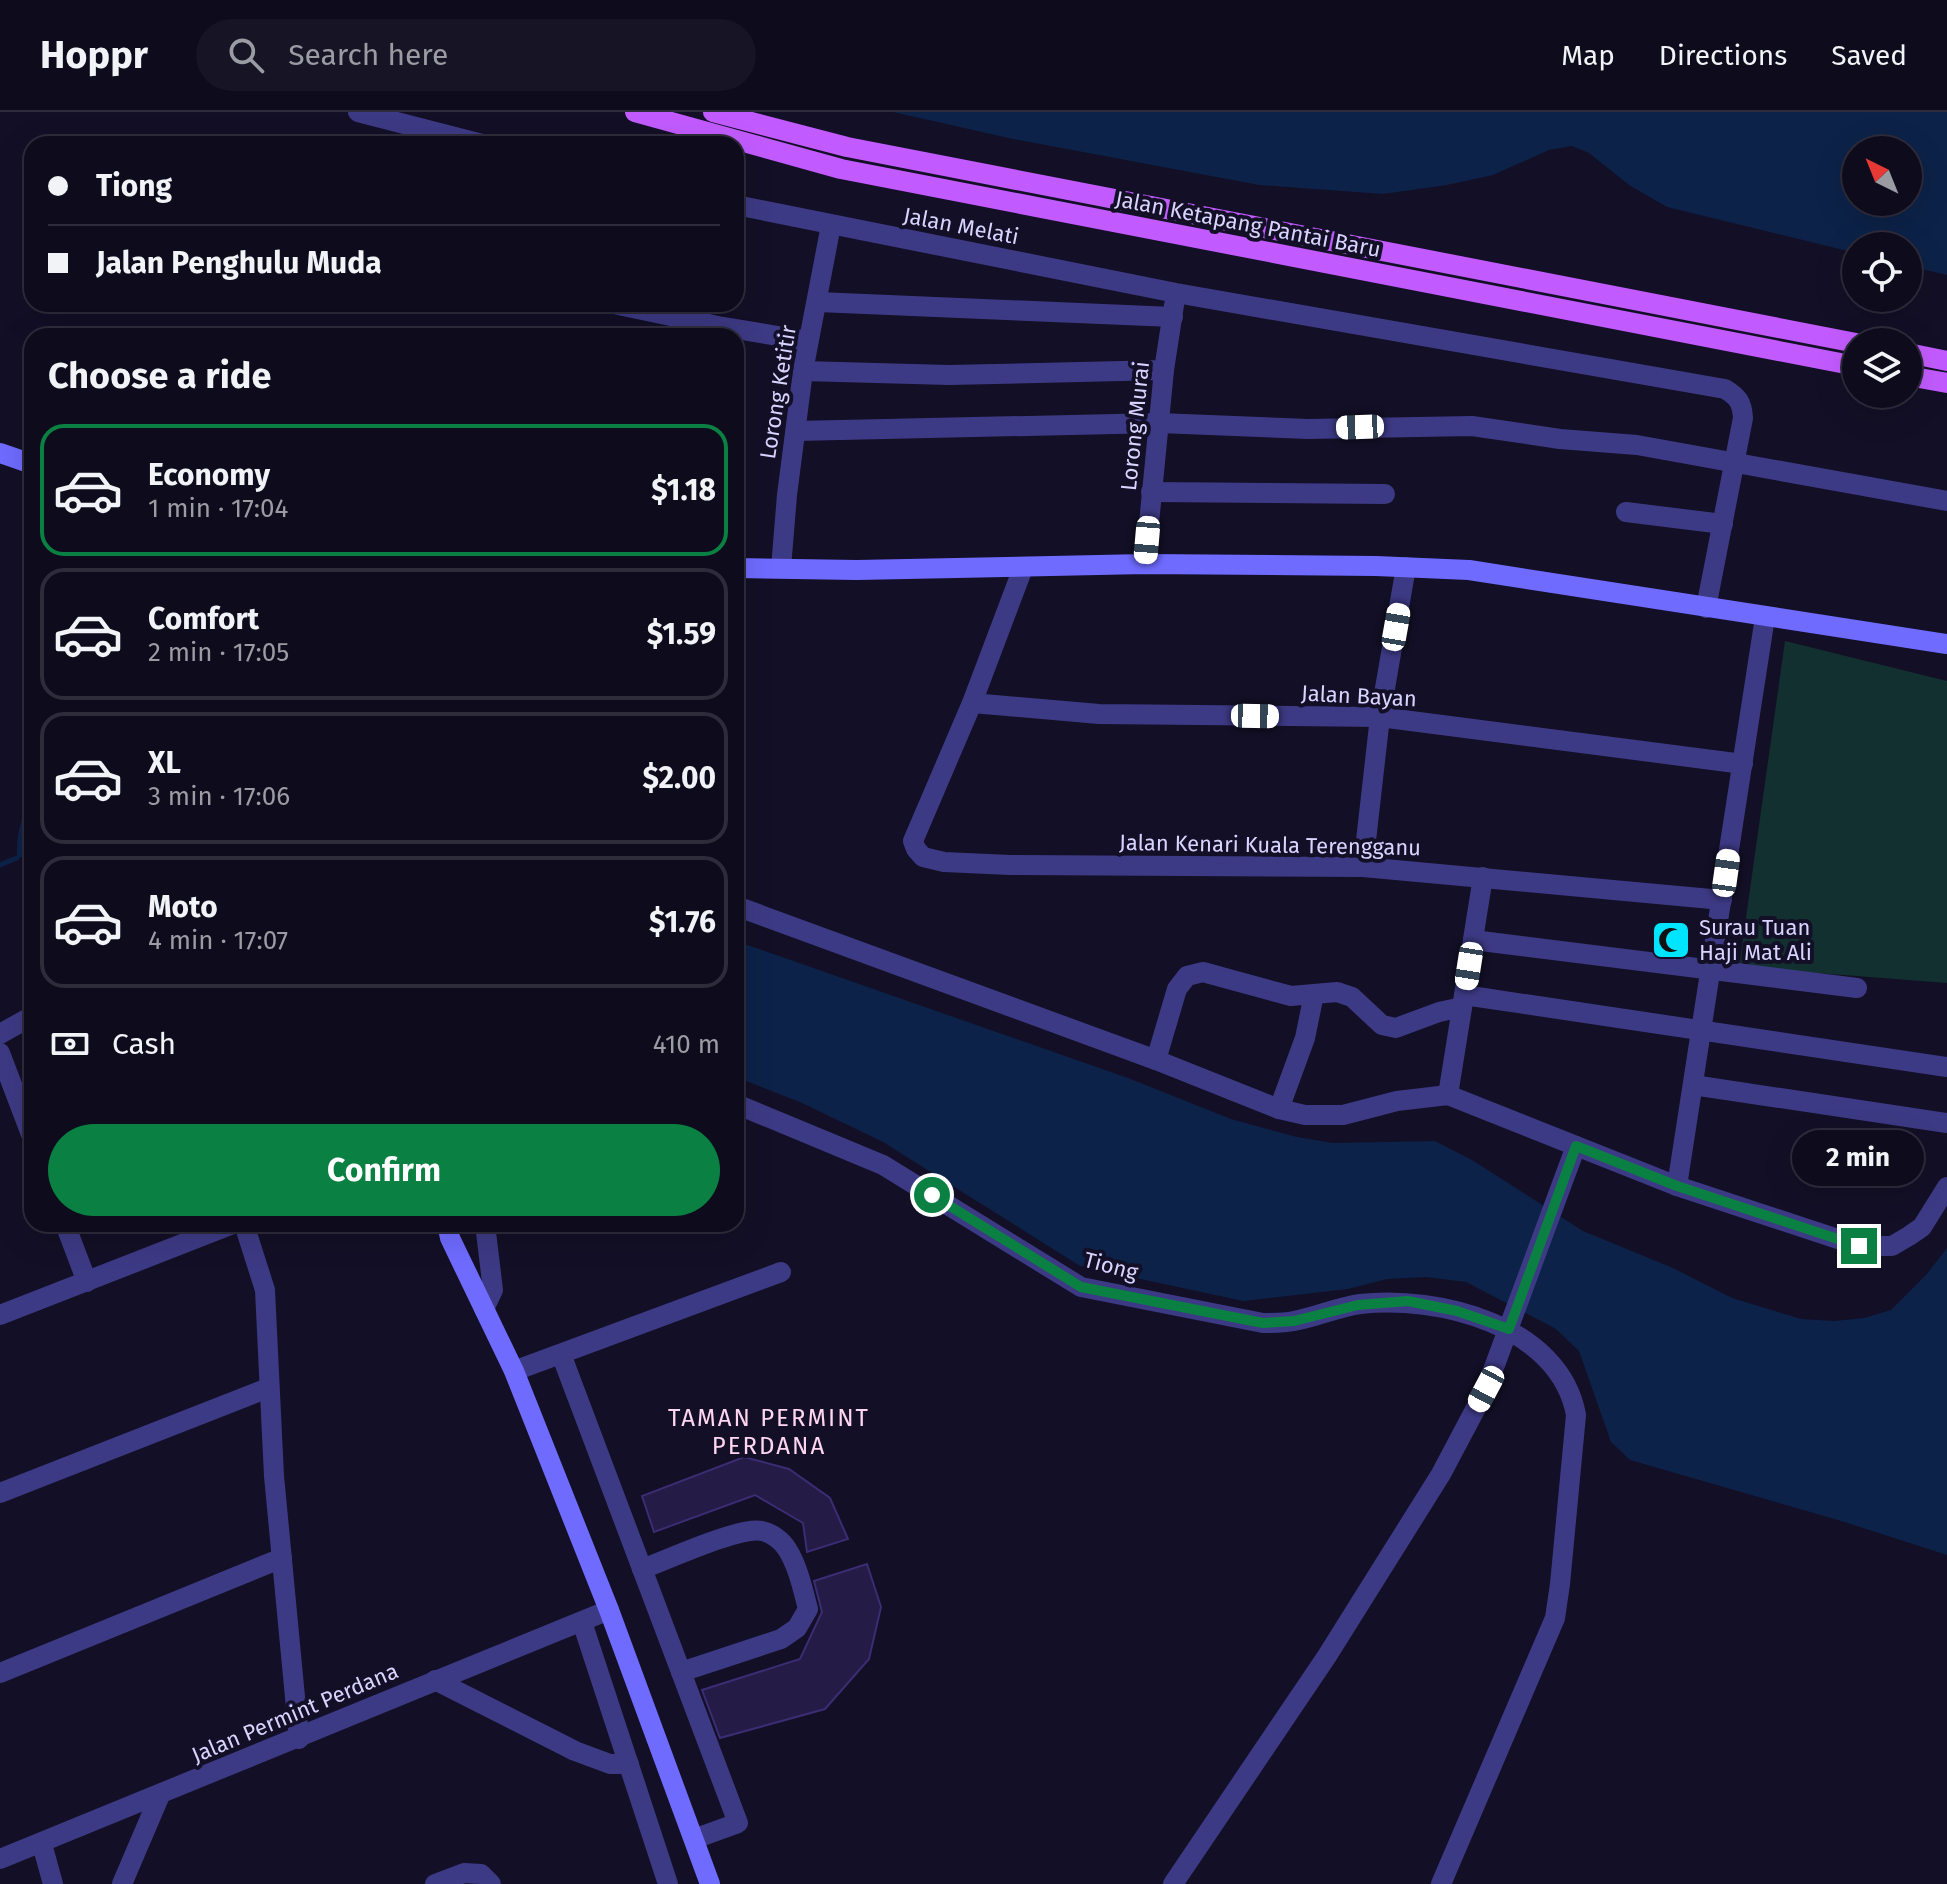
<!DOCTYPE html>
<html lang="en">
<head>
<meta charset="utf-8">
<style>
	:root { --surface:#0e0b1c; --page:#171425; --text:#f1f3f6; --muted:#9b9ba3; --line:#2e2b3b; --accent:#0b8043 }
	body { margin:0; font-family:"Fira Sans",sans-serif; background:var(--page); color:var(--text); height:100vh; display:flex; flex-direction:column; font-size:30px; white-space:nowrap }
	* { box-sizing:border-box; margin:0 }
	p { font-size:26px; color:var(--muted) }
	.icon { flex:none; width:44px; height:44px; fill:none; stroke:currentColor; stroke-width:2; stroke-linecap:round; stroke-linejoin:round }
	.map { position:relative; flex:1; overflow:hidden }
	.panel { position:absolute; left:24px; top:216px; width:720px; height:904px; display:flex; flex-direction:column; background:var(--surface); border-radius:24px; box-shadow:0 8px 32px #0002,0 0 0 2px var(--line) }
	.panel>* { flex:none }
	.hud { position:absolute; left:24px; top:24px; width:720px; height:176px; border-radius:24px; box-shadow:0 8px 32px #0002,0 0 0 2px var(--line); display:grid; align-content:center; height:176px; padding:0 24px; background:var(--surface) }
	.needle { width:52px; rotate:317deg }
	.buttons { position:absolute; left:1842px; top:24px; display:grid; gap:16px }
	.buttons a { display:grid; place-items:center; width:80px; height:80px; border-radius:50%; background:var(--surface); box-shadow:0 8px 32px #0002,0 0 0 2px var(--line); font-size:40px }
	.end { position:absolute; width:36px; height:36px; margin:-18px; border:10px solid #0b8043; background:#fff; box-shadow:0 0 0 4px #fff }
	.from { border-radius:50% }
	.bubble { position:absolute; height:56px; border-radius:28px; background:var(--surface); box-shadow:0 8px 32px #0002,0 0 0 2px var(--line); font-size:26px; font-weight:700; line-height:56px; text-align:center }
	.car { position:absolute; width:24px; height:48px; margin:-24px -12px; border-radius:10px; box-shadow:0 0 6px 2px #0007; background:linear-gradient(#fff 24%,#345 0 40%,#fff 0 76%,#345 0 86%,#fff 0) }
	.hud b { display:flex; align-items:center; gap:28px; height:76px; font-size:30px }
	.hud b+b { border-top:2px solid var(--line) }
	.hud i { width:20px; height:20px; background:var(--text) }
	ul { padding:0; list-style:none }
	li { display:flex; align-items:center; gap:24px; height:132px; margin:0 16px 12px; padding:0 8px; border:4px solid var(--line); border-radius:24px }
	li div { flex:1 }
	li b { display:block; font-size:30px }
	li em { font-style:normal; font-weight:700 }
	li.selected { border-color:var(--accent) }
	li>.icon { width:72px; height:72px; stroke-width:1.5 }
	h2 { padding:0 24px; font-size:36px; line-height:96px }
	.pay { display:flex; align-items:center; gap:20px; height:88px; padding:0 24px; font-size:30px }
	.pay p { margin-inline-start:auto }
	.action { display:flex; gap:16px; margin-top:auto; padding:16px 24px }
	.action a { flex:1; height:92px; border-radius:48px; background:var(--accent); color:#fff; font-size:32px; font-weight:700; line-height:92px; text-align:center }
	header { display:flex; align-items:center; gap:48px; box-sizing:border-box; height:112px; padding:0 40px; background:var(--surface); border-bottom:2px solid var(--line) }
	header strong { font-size:38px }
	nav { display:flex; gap:44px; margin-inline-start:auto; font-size:28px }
	.search { width:560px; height:72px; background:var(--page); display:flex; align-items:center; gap:20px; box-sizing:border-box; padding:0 28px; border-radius:44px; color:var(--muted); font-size:30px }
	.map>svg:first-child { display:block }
	.green { fill:#12302f }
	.water { fill:#0c2248; fill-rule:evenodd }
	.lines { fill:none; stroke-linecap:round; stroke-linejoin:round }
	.stream { stroke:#0c2248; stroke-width:5 }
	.building { fill:#241b47; stroke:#3b2d73; stroke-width:2 }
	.street { stroke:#3d3a85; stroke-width:20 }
	.secondary { stroke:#6f6bff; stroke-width:20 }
	.primary { stroke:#c25bff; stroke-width:20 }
	.route { stroke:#0b8043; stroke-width:10 }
	.labels { text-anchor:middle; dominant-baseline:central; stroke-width:8; stroke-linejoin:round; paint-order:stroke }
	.street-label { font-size:22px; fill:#d9d4ff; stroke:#130f26 }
	.poi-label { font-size:22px; fill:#d9d4ff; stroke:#130f26; text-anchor:start }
	.neighbourhood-label { font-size:24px; letter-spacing:2px; fill:#ffd6f0; stroke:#130f26 }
</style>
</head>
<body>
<header>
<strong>Hoppr</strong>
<div class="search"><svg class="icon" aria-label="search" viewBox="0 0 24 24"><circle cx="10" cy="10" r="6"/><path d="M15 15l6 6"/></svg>Search here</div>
<nav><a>Map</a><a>Directions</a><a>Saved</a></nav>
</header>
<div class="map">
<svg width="1947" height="1772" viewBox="0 0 1947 1772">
	<rect width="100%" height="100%" fill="#130f26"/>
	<!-- green -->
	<path class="green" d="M1785 529 1947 569V871L1739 855Z"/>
	<!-- water -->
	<g class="water">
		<path d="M893 0H1947V163L1908 154V134H1856V141L1667 95 1629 73 1589 41 1572 34 1549 38 1493 63 1447 73 1383 82 1259 73 1013 27ZM1856 38H1908V90H1856Z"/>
		<path d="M32 683V744L17 746C16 721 21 705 32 683Z"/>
		<path d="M736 829 1128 966 1231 1007 1297 1025 1333 1031 1435 1029 1472 1048 1583 1119 1673 1156 1732 1186 1801 1207 1834 1209 1864 1206 1891 1198 1926 1163 1947 1136V1443L1838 1408 1630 1348 1611 1330 1579 1239 1556 1217 1466 1170 1426 1165 1387 1167 1348 1177 1243 1189 1080 1154 883 1030 802 991 736 965Z"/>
	</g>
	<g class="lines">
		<!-- stream -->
		<path class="stream" d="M0 753 17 746"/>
	</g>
	<!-- building -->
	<g class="building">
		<path d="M744 1345 789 1357 830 1386 848 1427 807 1440 803 1411 755 1383 654 1420 642 1384Z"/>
		<path d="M867 1452 881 1495 869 1547 825 1597 720 1626 702 1578 800 1547 822 1500 814 1469Z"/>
	</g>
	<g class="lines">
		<!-- street -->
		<g class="street">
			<path d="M358 0 482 32"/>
			<path d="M736 93 1176 181 1725 277C1738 285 1742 290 1743 306L1706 496"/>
			<path d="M818 190 1173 205"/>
			<path d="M614 192 718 214 808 229"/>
			<path d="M803 259 949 263 1164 258"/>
			<path d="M796 319 1159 311 1308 317 1472 314 1560 327 1637 333 1947 389"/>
			<path d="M1151 380 1385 382"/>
			<path d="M1626 400 1723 412"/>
			<path d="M1145 452 1164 258 1174 193"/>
			<path d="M781 456 787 383 803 259 831 113"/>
			<path d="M1023 456 972 591 913 729 916 737 923 745 944 750 1010 753 1363 755 1722 788"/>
			<path d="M972 591 1099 602 1380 605 1743 652"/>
			<path d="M1363 755 1380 605 1406 455"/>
			<path d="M736 794 1156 948 1279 997 1305 1003H1343L1397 989 1448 983 1677 1074 1859 1134H1892L1909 1124 1922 1115 1947 1075"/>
			<path d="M1473 828 1857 876"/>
			<path d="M1464 883 1947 955"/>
			<path d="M0 922 32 904"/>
			<path d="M0 941 32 1025"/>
			<path d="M1156 948 1177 877 1187 864 1203 860 1291 884 1337 880 1352 885 1382 913 1396 916 1439 900 1462 895"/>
			<path d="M1693 973 1947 1011"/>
			<path d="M1448 983 1483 765"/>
			<path d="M736 992 883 1053 1081 1175 1263 1211C1273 1211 1284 1211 1294 1209 1316 1205 1338 1195 1360 1192 1437 1183 1560 1213 1576 1303L1560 1472 1555 1506 1441 1772"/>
			<path d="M1279 997 1305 926 1314 882"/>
			<path d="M1677 1074 1765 505"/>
			<path d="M65 1112 87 1170"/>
			<path d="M244 1112 265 1178 274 1364 299 1627"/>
			<path d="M484 1197 493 1178 485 1112"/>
			<path d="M0 1203 233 1112"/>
			<path d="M561 1242 738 1711 694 1727"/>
			<path d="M514 1259 781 1160"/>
			<path d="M0 1381 268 1276"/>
			<path d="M642 1457C667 1448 740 1414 762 1419 772 1421 782 1429 787 1437 798 1454 803 1478 808 1497L797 1516 781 1527 681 1560"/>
			<path d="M582 1510 668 1772"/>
			<path d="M0 1561 282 1446"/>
			<path d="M435 1568 575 1639 610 1652H629"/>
			<path d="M42 1732 53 1772"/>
			<path d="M0 1747 609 1498"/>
			<path d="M122 1772 160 1683"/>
			<path d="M435 1772 464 1761 481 1762 491 1772"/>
			<path d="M1173 1772 1327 1544 1441 1362 1486 1277 1576 1034"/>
		</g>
		<!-- secondary -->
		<g class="secondary">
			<path d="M0 341 32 352"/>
			<path d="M736 456 857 458 1145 452 1376 454 1469 458 1947 532"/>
			<path d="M447 1112 450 1126 514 1259 609 1498 710 1772"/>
		</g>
		<!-- primary -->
		<g class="primary">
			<path d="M635 0 841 57 1856 254"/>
			<path d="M713 0 847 35 1856 231"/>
			<path d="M1908 241 1947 249"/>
			<path d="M1908 264 1947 271"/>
		</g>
	</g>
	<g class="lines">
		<!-- route -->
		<path class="route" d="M932 1083 1081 1175 1263 1211 1294 1209 1358 1193 1408 1189 1457 1199 1509 1217 1576 1034 1677 1074 1859 1134"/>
	</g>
	<!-- icons -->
	<defs>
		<g id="mosque-square" transform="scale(2)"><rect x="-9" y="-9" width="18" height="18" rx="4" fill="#00e5ff" stroke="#130f26"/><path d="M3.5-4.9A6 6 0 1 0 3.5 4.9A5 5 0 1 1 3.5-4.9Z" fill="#111"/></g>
	</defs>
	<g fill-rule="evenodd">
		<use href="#mosque-square" x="1671" y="828"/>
	</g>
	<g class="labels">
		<!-- street labels -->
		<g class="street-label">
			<text transform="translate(1248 112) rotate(11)">Jalan Ketapang Pantai Baru</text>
			<text transform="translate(961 114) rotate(11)">Jalan Melati</text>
			<text transform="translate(778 280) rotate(-81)">Lorong Ketitir</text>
			<text transform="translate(1135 314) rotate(-84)">Lorong Murai</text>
			<text transform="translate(1359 584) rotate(3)">Jalan Bayan</text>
			<text transform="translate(1270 733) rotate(1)">Jalan Kenari Kuala Terengganu</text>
			<text transform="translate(1111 1154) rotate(15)">Tiong</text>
			<text transform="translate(295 1601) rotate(-23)">Jalan Permint Perdana</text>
		</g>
		<!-- poi labels -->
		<g class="poi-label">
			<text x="1699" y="815">Surau Tuan<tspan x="1699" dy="25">Haji Mat Ali</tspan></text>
		</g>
		<!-- neighbourhood labels -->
		<g class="neighbourhood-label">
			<text x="769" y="1306">TAMAN PERMINT<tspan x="769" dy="28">PERDANA</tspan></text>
		</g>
	</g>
</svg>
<div class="buttons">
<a><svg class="needle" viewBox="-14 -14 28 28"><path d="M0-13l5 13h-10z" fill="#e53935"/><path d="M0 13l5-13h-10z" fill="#9b9ba3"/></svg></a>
<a><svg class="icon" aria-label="locate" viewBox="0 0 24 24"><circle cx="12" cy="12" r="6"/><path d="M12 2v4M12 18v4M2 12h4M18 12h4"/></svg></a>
<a><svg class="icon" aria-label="layers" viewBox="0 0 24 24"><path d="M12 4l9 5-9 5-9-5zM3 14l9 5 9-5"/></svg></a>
</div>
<i class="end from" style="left:932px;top:1083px"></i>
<i class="end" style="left:1859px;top:1134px"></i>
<div class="bubble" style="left:1792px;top:1018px;width:132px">2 min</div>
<i class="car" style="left:1360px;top:315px;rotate:268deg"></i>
<i class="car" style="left:1147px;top:428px;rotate:185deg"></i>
<i class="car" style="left:1396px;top:515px;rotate:10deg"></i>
<i class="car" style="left:1255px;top:604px;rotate:91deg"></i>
<i class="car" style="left:1726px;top:761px;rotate:8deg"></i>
<i class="car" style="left:1469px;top:854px;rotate:189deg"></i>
<i class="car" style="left:1486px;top:1277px;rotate:208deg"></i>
<div class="hud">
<b><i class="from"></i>Tiong</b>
<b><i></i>Jalan Penghulu Muda</b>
</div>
<section class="panel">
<h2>Choose a ride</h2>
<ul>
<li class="selected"><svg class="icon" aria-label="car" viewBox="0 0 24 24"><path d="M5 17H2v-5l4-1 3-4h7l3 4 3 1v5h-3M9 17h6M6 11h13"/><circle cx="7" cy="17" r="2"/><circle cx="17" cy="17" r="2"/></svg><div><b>Economy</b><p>1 min · 17:04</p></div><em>$1.18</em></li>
<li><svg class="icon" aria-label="car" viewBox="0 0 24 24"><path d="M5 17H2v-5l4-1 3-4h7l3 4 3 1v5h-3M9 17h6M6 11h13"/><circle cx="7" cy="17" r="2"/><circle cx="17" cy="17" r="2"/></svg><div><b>Comfort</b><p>2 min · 17:05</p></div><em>$1.59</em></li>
<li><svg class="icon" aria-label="car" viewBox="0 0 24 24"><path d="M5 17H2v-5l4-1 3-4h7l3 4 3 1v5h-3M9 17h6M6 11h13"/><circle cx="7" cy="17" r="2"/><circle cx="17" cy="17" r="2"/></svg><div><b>XL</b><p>3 min · 17:06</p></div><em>$2.00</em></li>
<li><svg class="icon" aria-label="car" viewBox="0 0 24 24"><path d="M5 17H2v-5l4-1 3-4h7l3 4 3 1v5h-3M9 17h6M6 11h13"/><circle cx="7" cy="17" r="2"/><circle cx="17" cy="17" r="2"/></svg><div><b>Moto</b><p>4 min · 17:07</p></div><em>$1.76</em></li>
</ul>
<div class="pay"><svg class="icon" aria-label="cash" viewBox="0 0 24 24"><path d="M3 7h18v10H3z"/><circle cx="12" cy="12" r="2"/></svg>Cash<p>410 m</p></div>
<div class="action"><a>Confirm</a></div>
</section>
</div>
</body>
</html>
